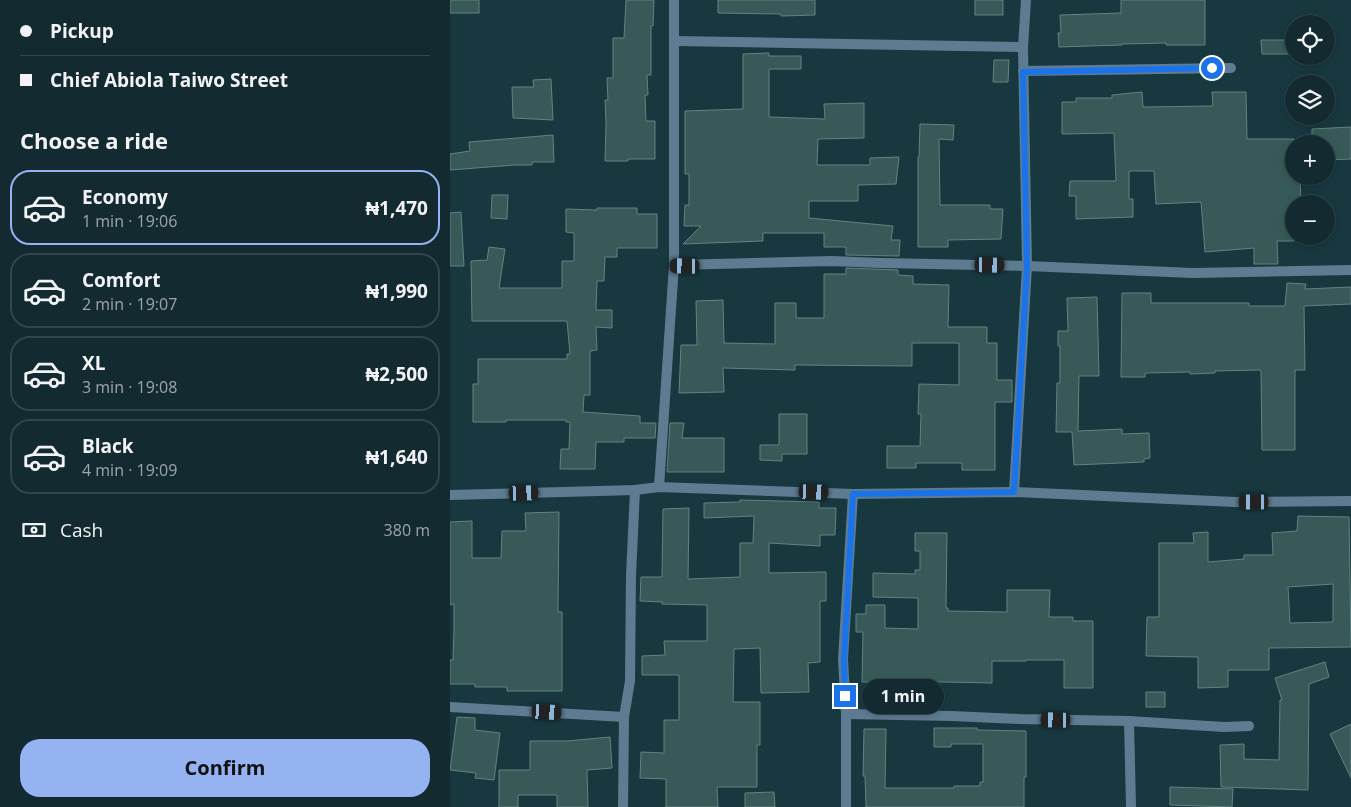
<!DOCTYPE html>
<html lang="en">
<head>
<meta charset="utf-8">
<style>
	:root { --surface:#122a30; --page:#1b3238; --text:#f1f3f6; --muted:#9ca7ab; --line:#31464c; --accent:#95b2f1 }
	body { margin:0; font-family:"Open Sans",sans-serif; background:var(--page); color:var(--text); height:100vh; display:flex; flex-direction:column; font-size:19px; white-space:nowrap }
	* { box-sizing:border-box; margin:0 }
	p { font-size:16px; color:var(--muted) }
	.icon { flex:none; width:28px; height:28px; fill:none; stroke:currentColor; stroke-width:2; stroke-linecap:round; stroke-linejoin:round }
	.map { position:relative; flex:1; overflow:hidden }
	.drawer { display:flex; flex-direction:column; background:var(--surface); width:450px }
	.drawer>* { flex:none }
	.hud { display:grid; align-content:center; height:110px; padding:0 20px; background:var(--surface) }
	.controls { position:absolute; left:835px; top:15px; display:grid; gap:10px }
	.controls a { display:grid; place-items:center; width:50px; height:50px; border-radius:50%; background:var(--surface); box-shadow:0 2px 8px #0003,0 0 0 1px var(--line); font-size:25px }
	.end { position:absolute; width:22px; height:22px; margin:-11px; border:6px solid #1a73e8; background:#fff; box-shadow:0 0 0 2px #fff }
	.from { border-radius:50% }
	.bubble { position:absolute; height:35px; border-radius:18px; background:var(--surface); box-shadow:0 2px 8px #0003,0 0 0 1px var(--line); font-size:16px; font-weight:700; line-height:35px; text-align:center }
	.car { position:absolute; width:15px; height:30px; margin:-15px -8px; border-radius:6px; box-shadow:0 0 4px 1px #0007; background:linear-gradient(#222 24%,#8ab4d8 0 40%,#222 0 76%,#8ab4d8 0 86%,#222 0) }
	.hud b { display:flex; align-items:center; gap:18px; height:48px; font-size:19px }
	.hud b+b { border-top:1px solid var(--line) }
	.hud i { width:12px; height:12px; background:var(--text) }
	ul { padding:0; list-style:none }
	li { display:flex; align-items:center; gap:15px; height:75px; margin:0 10px 8px; padding:0 10px; border:2px solid var(--line); border-radius:20px }
	li div { flex:1 }
	li b { display:block; font-size:19px }
	li em { font-style:normal; font-weight:700 }
	li.current { border-color:var(--accent) }
	li>.icon { width:45px; height:45px; stroke-width:1.5 }
	h2 { padding:0 20px; font-size:22px; line-height:60px }
	.pay { display:flex; align-items:center; gap:12px; height:55px; padding:0 20px; font-size:19px }
	.pay p { margin-inline-start:auto }
	.primary-button { display:flex; gap:10px; margin-top:auto; padding:10px 20px }
	.primary-button a { flex:1; height:58px; border-radius:20px; background:var(--accent); color:#111; font-size:20px; font-weight:700; line-height:58px; text-align:center }
	main { display:flex; flex:1; min-height:0 }
	.map>svg:first-child { display:block }
	.building { fill:#375a59; stroke:#608383; fill-rule:evenodd }
	.lines { fill:none; stroke-linecap:round; stroke-linejoin:round }
	.minor { stroke:#5e7c91; stroke-width:10 }
	.route { stroke:#1a73e8; stroke-width:6 }
</style>
</head>
<body>
<main>
<section class="drawer">
<div class="hud">
<b><i class="from"></i>Pickup</b>
<b><i></i>Chief Abiola Taiwo Street</b>
</div>
<h2>Choose a ride</h2>
<ul>
<li class="current"><svg class="icon" aria-label="car" viewBox="0 0 24 24"><path d="M5 17H2v-5l4-1 3-4h7l3 4 3 1v5h-3M9 17h6M6 11h13"/><circle cx="7" cy="17" r="2"/><circle cx="17" cy="17" r="2"/></svg><div><b>Economy</b><p>1 min · 19:06</p></div><em>₦1,470</em></li>
<li><svg class="icon" aria-label="car" viewBox="0 0 24 24"><path d="M5 17H2v-5l4-1 3-4h7l3 4 3 1v5h-3M9 17h6M6 11h13"/><circle cx="7" cy="17" r="2"/><circle cx="17" cy="17" r="2"/></svg><div><b>Comfort</b><p>2 min · 19:07</p></div><em>₦1,990</em></li>
<li><svg class="icon" aria-label="car" viewBox="0 0 24 24"><path d="M5 17H2v-5l4-1 3-4h7l3 4 3 1v5h-3M9 17h6M6 11h13"/><circle cx="7" cy="17" r="2"/><circle cx="17" cy="17" r="2"/></svg><div><b>XL</b><p>3 min · 19:08</p></div><em>₦2,500</em></li>
<li><svg class="icon" aria-label="car" viewBox="0 0 24 24"><path d="M5 17H2v-5l4-1 3-4h7l3 4 3 1v5h-3M9 17h6M6 11h13"/><circle cx="7" cy="17" r="2"/><circle cx="17" cy="17" r="2"/></svg><div><b>Black</b><p>4 min · 19:09</p></div><em>₦1,640</em></li>
</ul>
<div class="pay"><svg class="icon" aria-label="cash" viewBox="0 0 24 24"><path d="M3 7h18v10H3z"/><circle cx="12" cy="12" r="2"/></svg>Cash<p>380 m</p></div>
<div class="primary-button"><a>Confirm</a></div>
</section>
<div class="map">
<svg width="901" height="807" viewBox="0 0 901 807">
	<rect width="100%" height="100%" fill="#183840"/>
	<!-- building -->
	<g class="building">
		<rect x="0" y="0" width="29" height="13"/>
		<path d="M176 0H204L203 26H201V75H197L198 95H195L196 121H205V159H178V161H155L156 123 155 100H158L157 78H163V38H174Z"/>
		<path d="M268 0H365V15L331 16V14L268 13Z"/>
		<rect x="525" y="0" width="28" height="15"/>
		<path d="M671 0H755V45H716V43L672 44V45L609 47 608 33H611L610 15 671 13Z"/>
		<path d="M811 40H844V54H812Z"/>
		<path d="M319 53V56H351V69H319V117L375 119 374 104 414 103V138L368 139 367 165H420V158L449 157 446 184 408 185V201H359V218L443 226 441 240H450L449 256 396 255V247H374V233H313V241L233 244 251 226H234L235 205H239V174H235V111L293 109V54Z"/>
		<path d="M544 60H559L558 82H543Z"/>
		<path d="M101 79 103 120 63 118 62 87H84L83 80Z"/>
		<path d="M692 92 693 107 763 106 762 92H796L797 139H844V177H850L851 204H844V241H827L828 264H804V248L755 252 751 202 706 204 704 171H679V199H683V217L626 219V196H619L620 181H666L664 133 612 134V102H626V98H662V95Z"/>
		<path d="M470 124 504 125 503 140 489 139 490 205H540V209H553L551 239 498 240V247H468V157H469Z"/>
		<path d="M901 127V159L876 160V144H862V129Z"/>
		<path d="M103 135 104 162H82V165H65L0 170V154L20 151 19 142Z"/>
		<path d="M42 195H58L57 219 41 218Z"/>
		<path d="M147 208H187V214H207V248H167V257H155L154 281H147L146 310H162V328L146 327 147 350 140 351V395H134L133 412 190 416V423H206L205 438H174V442H146L145 469H110L111 449H119L120 422H116V420H56V422H23V384H28V359H117V354H120L117 321H22L21 261 37 260 39 247 55 249 49 288H112V261H124V233L116 232V209L147 210Z"/>
		<path d="M11 212 14 266H0V213Z"/>
		<path d="M396 268 448 270V275L463 276V284L499 285 498 327H537V343H547V380H562V402H545V470H512V463H466V468H437V446H470L471 414H468L469 384 509 385V343H462V366L345 365V370L273 368 274 392 229 393 231 345H247L246 301 273 300 274 343 325 344V303H346V318H374V274H396Z"/>
		<path d="M837 283 856 284 855 289 901 287V304L854 306 855 370H845V450H812L811 371 810 370 765 371V373L740 374V372L695 373V377H671L672 293H701V303H799V306H835Z"/>
		<path d="M647 297 649 376H629L628 431 672 429V434L699 433 700 458 694 459V462L624 465 622 432H606L607 383H610V346H608V331H618L617 298Z"/>
		<path d="M329 414H357V454H332V461L310 460V445H329Z"/>
		<path d="M220 423H234L232 438H274V472H217Z"/>
		<path d="M290 500 369 502V508H386L385 535H370V546L319 543V573L376 572V601H370V662L358 663 359 692 311 693 310 648 284 649 283 702H310V745H307V787H267L268 807H216V779L190 778 191 752 214 753V720H229V675H192V656L215 655 214 641H257V605L212 604V602L190 601 191 577H212L213 509 239 508 238 579 290 577V543H303L304 516 254 518V503L290 502Z"/>
		<path d="M109 512 108 612H112V691H57V687H25V684H0V660H3L4 632V604L0 605V522L22 521V558H51L52 531H76L75 513Z"/>
		<path d="M848 516 899 517 901 647 819 648V670H778V687L748 688V657L696 656 697 617H709V543H744L743 533 758 532V562L794 559V555H823L822 533 847 531ZM883 584V622L840 623 838 587Z"/>
		<path d="M465 533H497L496 608H498V611L557 612V590H600L599 617H623V621H643V688H614V660H576V661H542V683L445 681 444 694H422V682H412L413 632H406V614H416V605H435V628L468 629V598L423 597V573L465 574V570H470V551H465Z"/>
		<path d="M875 662 879 677 859 684 858 790 771 787 770 745 794 744V759L829 760 830 700H832L825 678Z"/>
		<rect x="696" y="692" width="19" height="15"/>
		<path d="M7 717 25 718V730L50 733 44 780 25 778 26 773 0 770Z"/>
		<path d="M901 724V778L880 734Z"/>
		<path d="M484 728H527V730L576 731V777H574V807H416L415 776H413L414 729H436L435 788H504V786H530V782H533V744H501V747H484Z"/>
		<path d="M160 737 162 768 137 770 138 807H107V795H68V807H49V770H80V741H117Z"/>
		<path d="M720 787 783 789 782 807 720 805Z"/>
		<path d="M324 792 325 807H295V793Z"/>
	</g>
	<g class="lines">
		<!-- minor -->
		<g class="minor">
			<path d="M225 41 573 47"/>
			<path d="M573 71 781 68"/>
			<path d="M224 265 381 261 431 263 577 266 743 273 901 270"/>
			<path d="M209 487 224 265V0"/>
			<path d="M564 492 577 266 573 47 576 0"/>
			<path d="M0 495 185 490 209 487 403 494 564 492 785 502 901 501"/>
			<path d="M0 707 174 717"/>
			<path d="M396 714 502 716 569 719 679 721 774 727 799 726"/>
			<path d="M679 721 681 807"/>
			<path d="M173 807 174 717 180 681 181 575 185 490"/>
			<path d="M396 807V714L393 659 403 494"/>
		</g>
	</g>
	<g class="lines">
		<!-- route -->
		<path class="route" d="M395 696 394 659 403 494 564 492 577 266 573 72 762 68"/>
	</g>
</svg>
<div class="controls">
<a><svg class="icon" aria-label="locate" viewBox="0 0 24 24"><circle cx="12" cy="12" r="6"/><path d="M12 2v4M12 18v4M2 12h4M18 12h4"/></svg></a>
<a><svg class="icon" aria-label="layers" viewBox="0 0 24 24"><path d="M12 4l9 5-9 5-9-5zM3 14l9 5 9-5"/></svg></a>
<a>+</a>
<a>−</a>
</div>
<i class="end from" style="left:762px;top:68px"></i>
<i class="end" style="left:395px;top:696px"></i>
<div class="bubble" style="left:412px;top:679px;width:82px">1 min</div>
<i class="car" style="left:540px;top:265px;rotate:91deg"></i>
<i class="car" style="left:235px;top:266px;rotate:271deg"></i>
<i class="car" style="left:364px;top:492px;rotate:92deg"></i>
<i class="car" style="left:74px;top:493px;rotate:88deg"></i>
<i class="car" style="left:804px;top:502px;rotate:270deg"></i>
<i class="car" style="left:97px;top:712px;rotate:93deg"></i>
<i class="car" style="left:606px;top:720px;rotate:271deg"></i>
</div>
</main>
</body>
</html>
